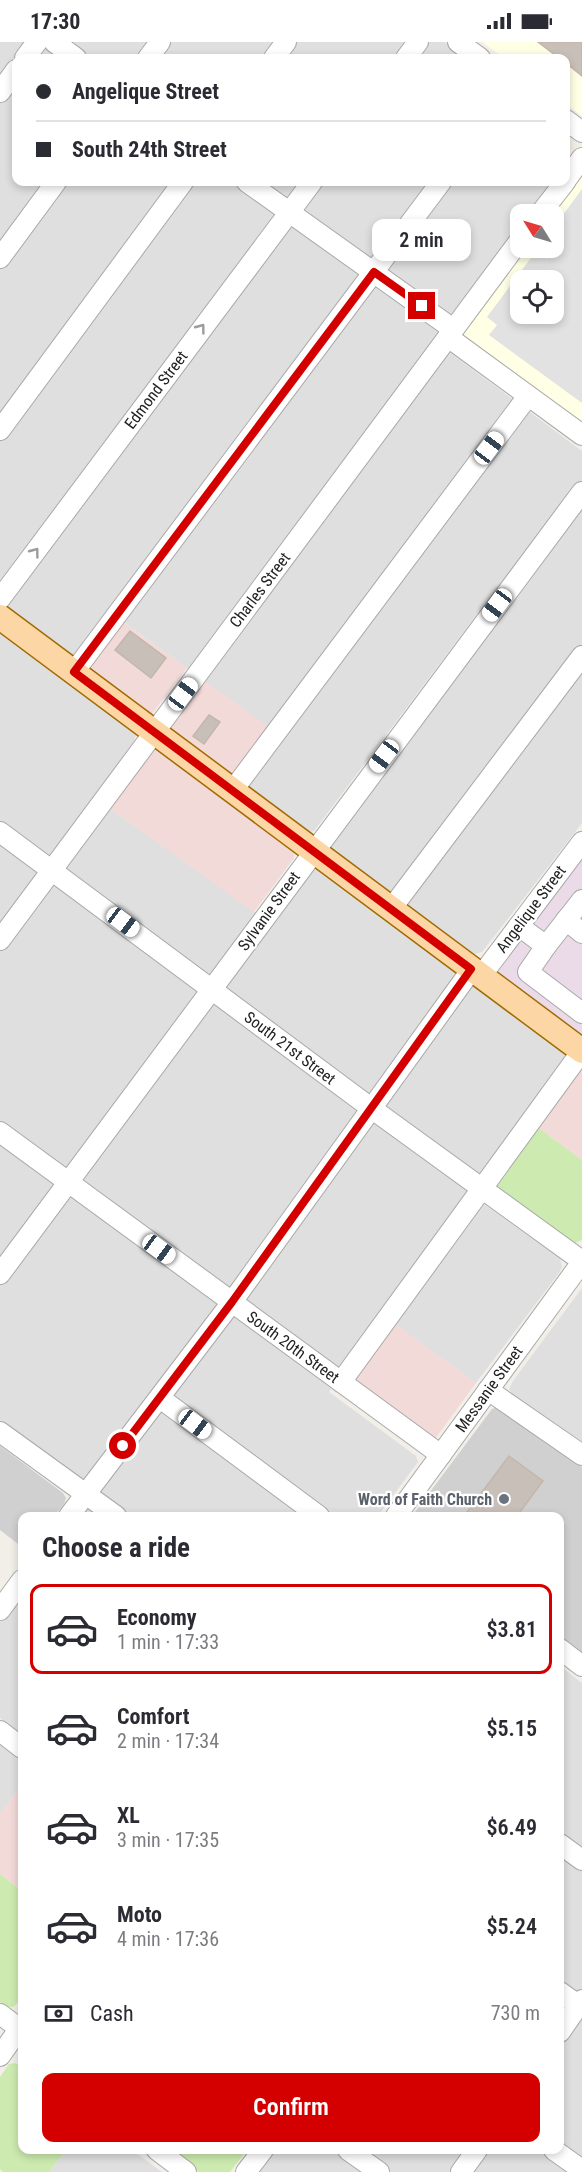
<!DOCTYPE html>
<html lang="en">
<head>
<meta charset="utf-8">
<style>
	:root { --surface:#fff; --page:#f7f7f7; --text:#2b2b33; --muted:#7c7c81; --line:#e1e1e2; --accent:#d40000 }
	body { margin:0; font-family:"Roboto Condensed",sans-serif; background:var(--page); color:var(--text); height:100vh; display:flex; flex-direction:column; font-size:22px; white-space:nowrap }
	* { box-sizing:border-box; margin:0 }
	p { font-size:20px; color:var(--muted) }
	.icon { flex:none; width:33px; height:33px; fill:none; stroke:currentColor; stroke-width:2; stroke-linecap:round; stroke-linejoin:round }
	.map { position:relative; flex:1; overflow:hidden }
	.details { position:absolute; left:18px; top:1470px; width:546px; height:642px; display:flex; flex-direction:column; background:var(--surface); border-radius:12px; box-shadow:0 3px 9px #0003 }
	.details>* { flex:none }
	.top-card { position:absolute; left:12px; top:12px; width:558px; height:132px; border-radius:12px; box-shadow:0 3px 9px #0003; display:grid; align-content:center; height:132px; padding:0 24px; background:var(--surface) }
	.needle { width:39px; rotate:307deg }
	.fabs { position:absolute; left:510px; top:162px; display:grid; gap:12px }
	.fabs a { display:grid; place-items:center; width:54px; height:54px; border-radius:12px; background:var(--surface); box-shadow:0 3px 9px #0003; font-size:30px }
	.end { position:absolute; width:27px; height:27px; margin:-14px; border:8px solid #d40000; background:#fff; box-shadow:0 0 0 3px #fff }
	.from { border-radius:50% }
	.bubble { position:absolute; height:42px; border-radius:12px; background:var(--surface); box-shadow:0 3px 9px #0003; font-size:20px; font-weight:600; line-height:42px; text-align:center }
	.car { position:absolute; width:18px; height:36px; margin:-18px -9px; border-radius:8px; box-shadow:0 0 4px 2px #0007; background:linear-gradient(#fff 24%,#345 0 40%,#fff 0 76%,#345 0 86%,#fff 0) }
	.top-card b { display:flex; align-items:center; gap:21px; height:57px; font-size:22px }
	.top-card b+b { border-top:2px solid var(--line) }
	.top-card i { width:15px; height:15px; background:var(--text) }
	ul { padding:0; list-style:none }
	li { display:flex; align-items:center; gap:18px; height:90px; margin:0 12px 9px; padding:0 12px; border:3px solid transparent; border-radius:12px }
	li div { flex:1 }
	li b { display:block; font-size:22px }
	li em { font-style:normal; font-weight:600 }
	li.on { border-color:var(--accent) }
	li>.icon { width:54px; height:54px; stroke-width:1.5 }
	h2 { padding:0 24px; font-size:27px; line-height:72px }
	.pay { display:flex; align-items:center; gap:15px; height:66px; padding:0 24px; font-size:22px }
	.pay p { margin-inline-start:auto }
	.action { display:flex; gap:12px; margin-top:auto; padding:12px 24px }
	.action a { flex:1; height:69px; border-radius:12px; background:var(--accent); color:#fff; font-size:24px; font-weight:600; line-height:69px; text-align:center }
	.status { display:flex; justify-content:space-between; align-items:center; height:42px; padding:0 30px; background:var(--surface); direction:ltr }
	.status svg { height:16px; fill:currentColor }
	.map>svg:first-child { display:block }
	.residential { fill:#e0dfdf }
	.commercial { fill:#f2dad9 }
	.industrial { fill:#ebdbe8 }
	.education { fill:#ffffe5; fill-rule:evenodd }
	.religious { fill:#d0d0d0 }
	.grass { fill:#cdebb0 }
	.parking { fill:#e2e2e2; fill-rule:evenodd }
	.building { fill:#c7bfb8; stroke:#c4b6ab; stroke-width:1.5 }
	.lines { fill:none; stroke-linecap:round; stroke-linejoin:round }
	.minor-casing { stroke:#a9a9a9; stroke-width:22 }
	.major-casing { stroke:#a06b00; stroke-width:27 }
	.minor { stroke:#fff; stroke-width:20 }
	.major { stroke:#fcd6a4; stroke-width:24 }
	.oneway { stroke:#9c9c9c }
	.route { stroke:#d40000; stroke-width:8 }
	.worship-dot { fill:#6b7280; stroke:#fff; stroke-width:2 }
	.labels { text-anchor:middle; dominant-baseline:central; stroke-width:4.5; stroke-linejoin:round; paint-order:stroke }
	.street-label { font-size:16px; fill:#222; stroke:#fff }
	.worship-label { font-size:16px; font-weight:bold; fill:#5b616d; stroke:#fff; text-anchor:end }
</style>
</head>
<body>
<div class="status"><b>17:30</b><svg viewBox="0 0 49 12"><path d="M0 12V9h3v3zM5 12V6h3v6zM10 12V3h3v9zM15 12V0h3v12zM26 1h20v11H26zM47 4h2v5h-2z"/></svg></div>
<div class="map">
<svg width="582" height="2130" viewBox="0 0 582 2130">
	<rect width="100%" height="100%" fill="#f2efe9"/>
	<!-- residential -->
	<g class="residential">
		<path d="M0 0H445L466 16H16V140H552L527 172H520V181L433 298 582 409V781L482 910 475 912 467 910 329 807V799L506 562 492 552 314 789 309 790 243 743 202 637 113 572 136 693 134 699 94 755 271 881 312 827 317 824 323 827 570 1017 470 1152 560 1217 562 1225 559 1231 476 1341 385 1275 329 1350 416 1414 418 1420 378 1474H78L96 1450 0 1379Z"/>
		<path d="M582 1246V1404L512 1352 509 1347 513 1339Z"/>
		<path d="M22 1549V1693L0 1676V1580Z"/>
		<path d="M560 1624 582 1641V2130H254L271 2108H560Z"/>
		<path d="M0 1703 22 1719V1743L0 1772Z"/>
		<path d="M66 2108H132L162 2130H49Z"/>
	</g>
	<!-- commercial -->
	<g class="commercial">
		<path d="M118 576 187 626 151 673 82 625Z"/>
		<path d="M202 637 272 687 235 737 171 691 169 685Z"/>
		<path d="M153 706 160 707 295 808 294 816 254 870 108 765Z"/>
		<path d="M579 1026 582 1029V1118L536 1084Z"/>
		<path d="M391 1279 476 1341 435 1397 348 1338Z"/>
		<path d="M22 1743V1849L0 1832V1772Z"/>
	</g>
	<!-- industrial -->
	<path class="industrial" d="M582 814V997L500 936 499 929 500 923Z"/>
	<!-- education -->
	<g class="education">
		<path d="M482 0H582V74L566 62V16H504Z"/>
		<path d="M582 129V384L463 295 464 287 525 206H554V172H549ZM520 238H554V272H520Z"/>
	</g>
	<!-- religious -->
	<g class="religious">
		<path d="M498 1365 582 1425V1616L560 1599V1474H412L492 1367Z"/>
		<path d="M0 1404 63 1451 66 1456 64 1462 54 1474H22V1505L0 1488Z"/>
	</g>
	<!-- grass -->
	<g class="grass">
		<path d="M536 1084 582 1118V1198L573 1202 492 1143Z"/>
		<path d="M0 1832 22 1849V1957L13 1965H6L0 1960Z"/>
		<path d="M15 2021 22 2025V2108H66L49 2130H3L0 2127V2035L9 2022Z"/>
		<path d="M170 2108H247L230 2130H199Z"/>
	</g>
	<!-- parking -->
	<path class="parking" d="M582 147V361L489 293 497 283 487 275 536 209 547 217 551 211 544 206H554V185ZM520 238H554V272H520Z"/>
	<!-- building -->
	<g class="building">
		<path d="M538 0H582V34L566 21V16H559Z"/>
		<path d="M130 589 166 616 151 636 115 608Z"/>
		<path d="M209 673 220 680 204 702 193 694Z"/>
		<path d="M509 1414 543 1439 517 1474H464Z"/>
	</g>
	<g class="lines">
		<!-- minor casing -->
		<g class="minor-casing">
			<g id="minor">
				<path d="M54 0 76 16"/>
				<path d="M458 0 480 16"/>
				<path d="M25 16 37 0"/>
				<path d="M148 16 160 0"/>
				<path d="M274 16 286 0"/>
				<path d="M406 16 418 0"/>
				<path d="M0 50 16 28"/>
				<path d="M566 78 582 90"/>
				<path d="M566 138 582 116"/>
				<path d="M247 140 453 287"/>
				<path d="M540 172 565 140"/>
				<path d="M0 216 56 140"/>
				<path d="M448 295 582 393"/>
				<path d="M0 388 183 140"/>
				<path d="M0 557 312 140"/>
				<path d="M74 630 441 140"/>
				<path d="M233 748 528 354"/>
				<path d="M0 790 371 1066 582 1219"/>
				<path d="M391 867 582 614"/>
				<path d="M566 878 582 891"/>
				<path d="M519 884 546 904 582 858"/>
				<path d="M0 898 520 198"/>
				<path d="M546 904 528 930 582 971"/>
				<path d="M481 934 582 800"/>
				<path d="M0 1090 441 1413"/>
				<path d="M0 1232 582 450"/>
				<path d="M341 1340 582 1009"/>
				<path d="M488 1348 582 1413"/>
				<path d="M160 1356 319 1474"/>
				<path d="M0 1390 116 1474"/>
				<path d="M69 1474 232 1260 472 927"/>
				<path d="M396 1474 582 1220"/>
				<path d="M0 1568 22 1538"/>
				<path d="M560 1607 582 1624"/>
				<path d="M0 1689 22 1706"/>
				<path d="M560 1802 582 1818"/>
				<path d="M560 1950 582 1966"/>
				<path d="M0 1972 20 1987"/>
				<path d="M560 1990 582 1958"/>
				<path d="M0 2014 22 1983"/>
				<path d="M157 2108 186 2130"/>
				<path d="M348 2108 379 2130"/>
				<path d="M554 2108 582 2128"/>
				<path d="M246 2130 263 2108"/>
				<path d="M461 2130 477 2108"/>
			</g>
		</g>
		<!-- major casing -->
		<g class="major-casing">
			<path id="major" d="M0 575 582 1009"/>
		</g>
		<!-- minor -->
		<use href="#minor" class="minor"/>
		<!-- major -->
		<use href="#major" class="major"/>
	</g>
	<!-- one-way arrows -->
	<defs><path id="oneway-chevron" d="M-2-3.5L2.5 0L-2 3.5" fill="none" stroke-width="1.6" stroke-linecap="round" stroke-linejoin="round" transform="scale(1.5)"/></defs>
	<g class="oneway">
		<use href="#oneway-chevron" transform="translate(201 286) rotate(-53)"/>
		<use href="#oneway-chevron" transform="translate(35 510) rotate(-53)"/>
	</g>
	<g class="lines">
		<!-- route -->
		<path class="route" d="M123 1404 232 1260 471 927 74 630 374 230 422 264"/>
	</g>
	<!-- markers -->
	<circle class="worship-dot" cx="504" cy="1457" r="6"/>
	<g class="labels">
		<!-- street labels -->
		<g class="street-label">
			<text transform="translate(156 348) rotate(-53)">Edmond Street</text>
			<text transform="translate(260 548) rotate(-53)">Charles Street</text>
			<text transform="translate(531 867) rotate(-53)">Angelique Street</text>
			<text transform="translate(269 869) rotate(-54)">Sylvanie Street</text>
			<text transform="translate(290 1006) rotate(37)">South 21st Street</text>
			<text transform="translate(293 1305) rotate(36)">South 20th Street</text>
			<text transform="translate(489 1347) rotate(-54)">Messanie Street</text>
		</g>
		<!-- worship labels -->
		<g class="worship-label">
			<text x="492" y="1457">Word of Faith Church</text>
		</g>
	</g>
</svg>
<div class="fabs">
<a><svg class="needle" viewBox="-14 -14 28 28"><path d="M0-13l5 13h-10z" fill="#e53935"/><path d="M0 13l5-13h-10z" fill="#7c7c81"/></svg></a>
<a><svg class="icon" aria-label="locate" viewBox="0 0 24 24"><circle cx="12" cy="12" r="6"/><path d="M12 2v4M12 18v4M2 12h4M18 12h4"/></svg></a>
</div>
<i class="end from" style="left:123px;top:1404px"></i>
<i class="end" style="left:422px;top:264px"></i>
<div class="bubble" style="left:372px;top:177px;width:99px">2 min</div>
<i class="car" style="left:489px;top:406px;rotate:37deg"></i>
<i class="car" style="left:497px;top:563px;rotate:217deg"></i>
<i class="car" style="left:183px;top:652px;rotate:37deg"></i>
<i class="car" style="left:384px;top:714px;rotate:217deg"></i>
<i class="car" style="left:123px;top:880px;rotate:127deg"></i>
<i class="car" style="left:159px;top:1207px;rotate:126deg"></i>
<i class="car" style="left:195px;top:1382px;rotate:127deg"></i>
<div class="top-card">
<b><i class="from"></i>Angelique Street</b>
<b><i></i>South 24th Street</b>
</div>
<section class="details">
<h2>Choose a ride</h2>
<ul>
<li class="on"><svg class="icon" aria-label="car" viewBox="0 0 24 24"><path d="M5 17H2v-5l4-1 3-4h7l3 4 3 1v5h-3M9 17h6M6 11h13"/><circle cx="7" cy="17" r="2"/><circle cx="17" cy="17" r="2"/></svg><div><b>Economy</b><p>1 min · 17:33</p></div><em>$3.81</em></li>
<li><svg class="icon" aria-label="car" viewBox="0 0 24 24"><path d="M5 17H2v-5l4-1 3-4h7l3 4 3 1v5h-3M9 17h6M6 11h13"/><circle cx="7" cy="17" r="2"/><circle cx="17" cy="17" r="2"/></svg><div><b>Comfort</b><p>2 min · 17:34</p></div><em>$5.15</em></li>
<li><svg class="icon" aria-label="car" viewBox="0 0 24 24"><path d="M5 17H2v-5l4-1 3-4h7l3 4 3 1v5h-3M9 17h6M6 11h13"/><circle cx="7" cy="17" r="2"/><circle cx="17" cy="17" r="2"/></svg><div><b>XL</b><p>3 min · 17:35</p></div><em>$6.49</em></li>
<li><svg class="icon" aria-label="car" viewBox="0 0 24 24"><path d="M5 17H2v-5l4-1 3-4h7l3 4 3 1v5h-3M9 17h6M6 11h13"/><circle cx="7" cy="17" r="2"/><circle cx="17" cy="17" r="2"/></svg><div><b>Moto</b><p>4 min · 17:36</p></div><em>$5.24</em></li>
</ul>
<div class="pay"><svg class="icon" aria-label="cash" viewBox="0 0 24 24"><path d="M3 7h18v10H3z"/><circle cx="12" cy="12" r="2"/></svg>Cash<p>730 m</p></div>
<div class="action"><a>Confirm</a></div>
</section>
</div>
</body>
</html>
